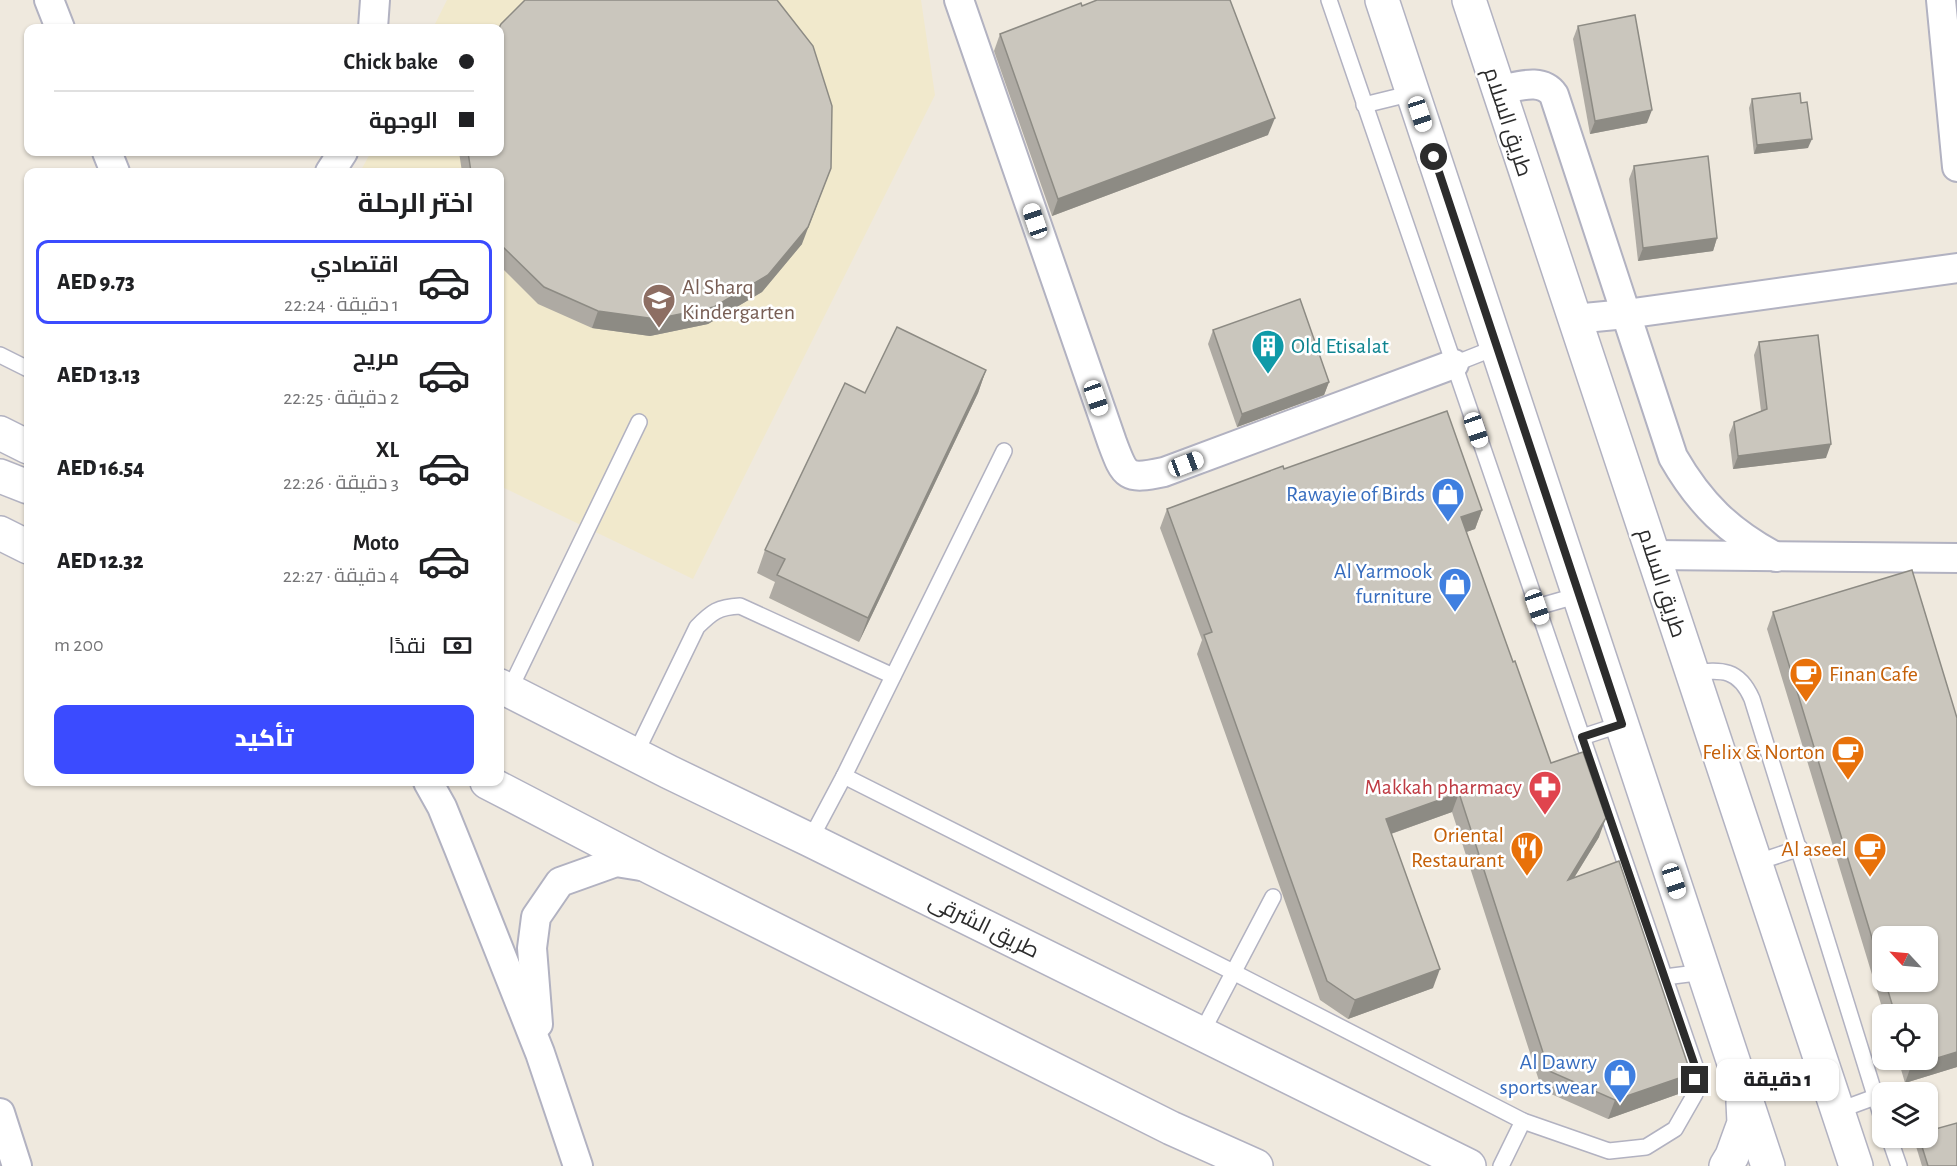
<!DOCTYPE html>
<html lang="ar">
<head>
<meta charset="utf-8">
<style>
	:root { --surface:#fff; --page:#f2f2f2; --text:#202124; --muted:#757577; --line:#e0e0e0; --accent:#3b4bff }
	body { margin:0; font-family:"Alegreya Sans",Cairo,sans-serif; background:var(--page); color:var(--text); direction:rtl; height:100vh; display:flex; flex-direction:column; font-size:22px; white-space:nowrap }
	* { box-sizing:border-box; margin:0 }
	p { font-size:20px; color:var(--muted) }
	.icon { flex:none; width:33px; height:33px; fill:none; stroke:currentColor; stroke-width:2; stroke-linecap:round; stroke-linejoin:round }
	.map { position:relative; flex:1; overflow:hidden; direction:ltr }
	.details { position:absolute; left:24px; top:168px; width:480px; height:618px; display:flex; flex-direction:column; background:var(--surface); border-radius:12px; box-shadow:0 2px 4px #0004; direction:rtl }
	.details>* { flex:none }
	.banner { position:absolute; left:24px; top:24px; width:480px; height:132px; border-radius:12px; box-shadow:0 2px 4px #0004; direction:rtl; display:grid; align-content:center; height:132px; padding:0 30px; background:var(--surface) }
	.needle { width:39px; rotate:296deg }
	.tools { position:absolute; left:1872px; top:926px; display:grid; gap:12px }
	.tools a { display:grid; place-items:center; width:66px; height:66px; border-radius:12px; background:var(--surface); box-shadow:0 2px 4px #0004; font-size:30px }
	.end { position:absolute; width:27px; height:27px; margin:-14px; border:8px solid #2c2c2c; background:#fff; box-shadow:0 0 0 3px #fff }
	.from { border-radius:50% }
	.bubble { position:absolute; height:42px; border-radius:12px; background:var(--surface); box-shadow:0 2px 4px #0004; font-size:20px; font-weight:800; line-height:42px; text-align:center; direction:rtl }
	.car { position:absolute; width:18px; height:36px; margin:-18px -9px; border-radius:8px; box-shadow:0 0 4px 2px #0007; background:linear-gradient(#fff 24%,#345 0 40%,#fff 0 76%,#345 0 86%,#fff 0) }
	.banner b { display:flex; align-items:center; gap:21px; height:57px; font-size:22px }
	.banner b+b { border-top:2px solid var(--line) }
	.banner i { width:15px; height:15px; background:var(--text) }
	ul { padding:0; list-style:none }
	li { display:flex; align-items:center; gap:18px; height:84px; margin:0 12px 9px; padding:0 18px; border:3px solid transparent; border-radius:12px }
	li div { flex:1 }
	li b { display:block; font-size:22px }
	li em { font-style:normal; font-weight:800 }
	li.current { border-color:var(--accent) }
	li>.icon { width:54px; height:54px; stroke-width:1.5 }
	h2 { padding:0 30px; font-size:27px; line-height:72px }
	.pay { display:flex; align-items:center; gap:15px; height:66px; padding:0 30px; font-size:22px }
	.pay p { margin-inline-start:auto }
	.action { display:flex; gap:12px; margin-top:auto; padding:12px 30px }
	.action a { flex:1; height:69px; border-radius:12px; background:var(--accent); color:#fff; font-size:24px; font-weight:800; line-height:69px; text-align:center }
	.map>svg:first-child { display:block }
	.education { fill:#f1e9cc }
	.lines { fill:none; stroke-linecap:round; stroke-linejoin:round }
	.lane-casing { stroke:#b2b2c1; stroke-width:18 }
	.street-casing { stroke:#b2b2c1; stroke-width:32 }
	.secondary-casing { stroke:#b2b2c1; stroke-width:36 }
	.lane { stroke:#fff; stroke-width:15 }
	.street { stroke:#fff; stroke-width:28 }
	.secondary { stroke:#fff; stroke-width:33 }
	.wall { fill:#aeaaa3; fill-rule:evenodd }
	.shaded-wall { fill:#8d8b84 }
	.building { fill:#cac6bd; stroke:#8d8b84; stroke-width:1.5 }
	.route { stroke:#2c2c2c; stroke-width:8 }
	.labels { text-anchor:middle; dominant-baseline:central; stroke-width:5; stroke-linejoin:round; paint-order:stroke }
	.street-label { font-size:22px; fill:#2c2c2c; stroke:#fff }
	.education-label { font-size:22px; fill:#785e54; stroke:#fff; text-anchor:start }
	.culture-label { font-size:22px; fill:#0d838f; stroke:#fff; text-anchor:start }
	.shop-label { font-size:22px; fill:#366cbe; stroke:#fff; text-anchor:end }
	.food-label { font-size:22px; fill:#c56008; stroke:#fff; text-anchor:end }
	.health-label { font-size:22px; fill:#be3a42; stroke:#fff; text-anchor:end }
</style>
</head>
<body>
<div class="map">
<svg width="1957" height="1166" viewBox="0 0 1957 1166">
	<rect width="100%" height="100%" fill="#efe9de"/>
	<!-- education -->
	<path class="education" d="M447 0H921L935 95 693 579 500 486V172H360L371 152H500V28H433Z"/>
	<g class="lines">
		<!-- lane casing -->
		<g class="lane-casing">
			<g id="lane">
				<path d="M1364 105 1413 93"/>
				<path d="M0 355 28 369"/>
				<path d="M1454 364 1497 347"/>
				<path d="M1537 607 1579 595"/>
				<path d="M1692 673C1722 669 1739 669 1752 699L1882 1118"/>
				<path d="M509 691 639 422"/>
				<path d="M1582 737 1622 724"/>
				<path d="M635 755 697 627C712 612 718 607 740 606L893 676"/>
				<path d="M844 776 1233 972 1523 1121 1609 1151 1646 1147 1675 1129 1695 1094V1066L1329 0"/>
				<path d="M810 840 844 776 1004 451"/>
				<path d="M1755 863 1800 848"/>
				<path d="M1665 977 1704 972"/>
				<path d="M1201 1034 1273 897"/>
				<path d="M1837 1111 1875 1097"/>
				<path d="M1889 1137 1899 1166"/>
				<path d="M1501 1166 1523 1121"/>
			</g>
		</g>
		<!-- street casing -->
		<g class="street-casing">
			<g id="street">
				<path d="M49 0 60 28"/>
				<path d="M959 0 1112 442C1125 477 1126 480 1164 472L1454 364"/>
				<path d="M1941 0 1957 167"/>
				<path d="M373 28 375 0"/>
				<path d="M1498 90C1517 87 1542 77 1554 95L1673 457C1700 504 1729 532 1776 557"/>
				<path d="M107 152 115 172"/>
				<path d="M330 172 343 152"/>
				<path d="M1574 319 1626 314 1957 268"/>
				<path d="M1653 555 1957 558"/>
				<path d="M428 782 442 807 459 849 540 1053 578 1166"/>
				<path d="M538 1024 532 948 536 917 560 882 616 862 647 867"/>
				<path d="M0 1113 17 1166"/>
			</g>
		</g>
		<!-- secondary casing -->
		<g class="secondary-casing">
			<g id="secondary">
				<path d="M1382 0 1768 1166"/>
				<path d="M1469 0 1856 1166"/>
				<path d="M0 433 28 447"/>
				<path d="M0 476 28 487"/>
				<path d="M0 533 28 547"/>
				<path d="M500 686 669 772 810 840 1469 1166"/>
				<path d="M487 782 652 868 1171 1128 1256 1166"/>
				<path d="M1726 1166 1732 1156 1744 1123 1743 1102"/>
			</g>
		</g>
		<!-- lane -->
		<use href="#lane" class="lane"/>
		<!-- street -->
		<use href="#street" class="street"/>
		<!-- secondary -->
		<use href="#secondary" class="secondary"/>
	</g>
	<!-- wall -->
	<g class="wall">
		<path d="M1082 6 1268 135 1052 216 994 51 1000 34Z"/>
		<path d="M1578 26 1647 123 1590 134 1573 39Z"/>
		<path d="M1752 99 1808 148 1754 154 1749 108Z"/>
		<path d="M459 152H500L802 244 762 292 708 324 650 336 592 328 538 304 500 266V172H462Z"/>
		<path d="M1634 166 1717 238 1713 251 1638 261 1629 179Z"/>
		<path d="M1213 330 1329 382 1324 395 1237 427 1208 344Z"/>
		<path d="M1759 342 1826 458 1733 469 1729 435 1734 422 1761 411 1754 355Z"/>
		<path d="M986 370 978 393 859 642 769 598 775 582 757 573 765 550 865 393Z"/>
		<path d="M1284 469 1482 510 1475 529 1466 532 1513 662 1551 763 1599 837 1574 878 1684 1092 1608 1119 1542 1090 1452 812 1391 834 1433 988 1348 1019 1320 1000 1197 654 1202 640 1160 528 1167 509Z"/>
		<path d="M1912 570 1957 718V1067L1905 1083 1898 1059H1928V1014H1884L1767 629 1773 612ZM1882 936H1928V981H1882Z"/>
		<path d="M1917 1137H1928L1957 1166H1922L1915 1143Z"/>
	</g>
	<!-- shaded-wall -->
	<g class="shaded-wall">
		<path d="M1652 110 1647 123 1590 134 1595 121Z"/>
		<path d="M1275 118 1268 135 1052 216 1058 199Z"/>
		<path d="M1812 139 1808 148 1754 154 1757 145Z"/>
		<path d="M831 168 802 244 762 292 708 324 650 336 592 328 598 311Z"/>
		<path d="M1717 238 1713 251 1638 261 1643 248Z"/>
		<path d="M986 370 978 393 859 642 868 618Z"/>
		<path d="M1329 382 1324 395 1237 427 1242 414Z"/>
		<path d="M1831 444 1826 458 1733 469 1738 456Z"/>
		<path d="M1482 510 1475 529 1455 536 1461 517Z"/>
		<path d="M1459 793 1452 812 1379 838 1386 819Z"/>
		<path d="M1606 818 1599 837 1561 899 1568 880Z"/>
		<path d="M1440 969 1433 988 1348 1019 1355 1000Z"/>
		<path d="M1957 1052V1067L1905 1083 1911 1066Z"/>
		<path d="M1691 1074 1684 1092 1608 1119 1615 1100Z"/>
	</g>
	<!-- building -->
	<g class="building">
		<path d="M525 0H777L813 46 832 106 831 168 808 227 768 275 714 307 656 319 598 311 544 287 502 246 500 241V172H471L468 152H500V28H499L501 24Z"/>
		<path d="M1097 0H1230L1275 118 1058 199 1000 34 1081 3 1082 6Z"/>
		<path d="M1635 15 1652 110 1595 121 1578 26Z"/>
		<path d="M1800 93 1801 103 1807 102 1812 139 1757 145 1752 99Z"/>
		<path d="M1708 156 1717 238 1643 248 1634 166Z"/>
		<path d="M1300 299 1329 382 1242 414 1213 330Z"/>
		<path d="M897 327 986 370 868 618 777 575 785 559 765 550 845 383 865 393Z"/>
		<path d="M1818 335 1831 444 1738 456 1734 422 1767 409 1759 342Z"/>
		<path d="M1447 411 1482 510 1461 517 1513 662 1515 661 1551 763 1583 752 1606 818 1568 880 1619 861 1691 1074 1615 1100 1549 1071 1459 793 1386 819 1440 969 1355 1000 1327 981 1204 635 1212 632 1167 509 1283 466 1284 469Z"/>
		<path d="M1912 570 1957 718V1052L1911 1066 1909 1059H1928V1014H1895L1885 981H1928V936H1882V971L1773 612Z"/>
		<path d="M1957 1123V1166H1928L1919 1137H1928V1131Z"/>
	</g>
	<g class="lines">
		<!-- route -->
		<path class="route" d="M1434 157 1622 724 1582 737 1695 1066V1080"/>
	</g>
	<!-- icons -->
	<defs>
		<g id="school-pin" transform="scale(1.725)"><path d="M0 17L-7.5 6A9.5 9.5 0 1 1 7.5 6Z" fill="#8d6e63" stroke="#fff"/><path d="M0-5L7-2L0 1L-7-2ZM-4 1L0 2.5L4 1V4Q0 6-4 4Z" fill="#fff"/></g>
		<g id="building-pin" transform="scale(1.725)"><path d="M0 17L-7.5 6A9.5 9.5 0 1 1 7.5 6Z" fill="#0f9aa8" stroke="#fff"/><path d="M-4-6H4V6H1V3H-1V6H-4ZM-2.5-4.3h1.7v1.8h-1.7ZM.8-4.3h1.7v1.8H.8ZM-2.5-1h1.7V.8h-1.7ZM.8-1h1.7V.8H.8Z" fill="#fff"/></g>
		<g id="shop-pin" transform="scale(1.725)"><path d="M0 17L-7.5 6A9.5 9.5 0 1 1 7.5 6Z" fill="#3f7fe0" stroke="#fff"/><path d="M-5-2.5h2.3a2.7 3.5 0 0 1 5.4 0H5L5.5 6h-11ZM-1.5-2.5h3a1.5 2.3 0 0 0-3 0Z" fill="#fff"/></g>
		<g id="cafe-pin" transform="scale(1.725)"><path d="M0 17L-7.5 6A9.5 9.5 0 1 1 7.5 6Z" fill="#e8710a" stroke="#fff"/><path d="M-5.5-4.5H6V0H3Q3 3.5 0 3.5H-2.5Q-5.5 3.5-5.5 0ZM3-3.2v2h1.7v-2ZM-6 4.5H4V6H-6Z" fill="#fff"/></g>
		<g id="pharmacy-pin" transform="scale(1.725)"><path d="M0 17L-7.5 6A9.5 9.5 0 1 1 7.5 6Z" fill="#e0444e" stroke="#fff"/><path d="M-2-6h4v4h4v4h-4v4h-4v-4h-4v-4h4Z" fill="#fff"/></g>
		<g id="restaurant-pin" transform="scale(1.725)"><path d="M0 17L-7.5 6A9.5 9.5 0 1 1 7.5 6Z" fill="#e8710a" stroke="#fff"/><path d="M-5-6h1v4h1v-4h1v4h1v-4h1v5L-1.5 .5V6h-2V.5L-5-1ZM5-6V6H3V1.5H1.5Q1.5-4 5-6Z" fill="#fff"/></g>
	</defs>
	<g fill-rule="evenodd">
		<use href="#school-pin" x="659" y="300"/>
		<use href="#building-pin" x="1268" y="346"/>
		<use href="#shop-pin" x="1448" y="494"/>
		<use href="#shop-pin" x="1455" y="584"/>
		<use href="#cafe-pin" x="1806" y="674"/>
		<use href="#cafe-pin" x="1848" y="752"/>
		<use href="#pharmacy-pin" x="1545" y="787"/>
		<use href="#restaurant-pin" x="1527" y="848"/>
		<use href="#cafe-pin" x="1870" y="849"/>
		<use href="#shop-pin" x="1620" y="1075"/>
	</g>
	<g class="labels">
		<!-- street labels -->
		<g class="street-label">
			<text transform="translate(1508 122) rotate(72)">طريق السلام</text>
			<text transform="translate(1662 583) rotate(72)">طريق السلام</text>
			<text transform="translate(984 926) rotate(26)">طريق الشرقى</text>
		</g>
		<!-- education labels -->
		<g class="education-label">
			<text x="682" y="287">Al Sharq<tspan x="682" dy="25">Kindergarten</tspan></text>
		</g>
		<!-- culture labels -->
		<g class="culture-label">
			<text x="1291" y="346">Old Etisalat</text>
		</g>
		<!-- shop labels -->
		<g class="shop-label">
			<text x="1425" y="494">Rawayie of Birds</text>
			<text x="1432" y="571">Al Yarmook<tspan x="1432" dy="25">furniture</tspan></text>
			<text x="1597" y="1062">Al Dawry<tspan x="1597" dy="25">sports wear</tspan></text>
		</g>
		<!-- food labels -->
		<g class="food-label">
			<text x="1829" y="674" text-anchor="start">Finan Cafe</text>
			<text x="1825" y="752">Felix &amp; Norton</text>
			<text x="1504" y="835">Oriental<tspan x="1504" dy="25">Restaurant</tspan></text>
			<text x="1847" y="849">Al aseel</text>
		</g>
		<!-- health labels -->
		<g class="health-label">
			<text x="1522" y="787">Makkah pharmacy</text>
		</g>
	</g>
</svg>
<div class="tools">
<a><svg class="needle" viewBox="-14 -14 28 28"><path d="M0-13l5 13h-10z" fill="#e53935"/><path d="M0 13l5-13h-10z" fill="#757577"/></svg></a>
<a><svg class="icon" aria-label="locate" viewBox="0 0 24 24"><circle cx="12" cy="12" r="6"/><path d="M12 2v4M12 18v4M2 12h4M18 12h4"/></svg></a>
<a><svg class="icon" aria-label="layers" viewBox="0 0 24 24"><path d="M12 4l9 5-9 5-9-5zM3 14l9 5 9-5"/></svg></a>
</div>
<i class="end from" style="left:1434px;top:157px"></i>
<i class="end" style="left:1695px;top:1080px"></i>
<div class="bubble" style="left:1716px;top:1059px;width:123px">1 دقيقة</div>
<i class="car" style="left:1420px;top:114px;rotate:162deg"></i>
<i class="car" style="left:1035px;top:221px;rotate:341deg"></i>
<i class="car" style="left:1096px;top:398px;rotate:161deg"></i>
<i class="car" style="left:1476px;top:430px;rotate:161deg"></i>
<i class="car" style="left:1186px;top:464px;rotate:69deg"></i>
<i class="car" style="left:1537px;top:607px;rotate:161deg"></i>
<i class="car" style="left:1674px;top:881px;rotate:162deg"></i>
<div class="banner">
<b><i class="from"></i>Chick bake</b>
<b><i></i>الوجهة</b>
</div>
<section class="details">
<h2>اختر الرحلة</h2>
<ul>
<li class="current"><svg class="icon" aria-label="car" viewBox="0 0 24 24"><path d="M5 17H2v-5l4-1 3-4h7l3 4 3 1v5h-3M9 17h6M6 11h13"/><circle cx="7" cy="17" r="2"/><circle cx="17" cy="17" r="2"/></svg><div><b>اقتصادي</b><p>1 دقيقة · 22:24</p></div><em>AED 9.73</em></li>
<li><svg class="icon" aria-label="car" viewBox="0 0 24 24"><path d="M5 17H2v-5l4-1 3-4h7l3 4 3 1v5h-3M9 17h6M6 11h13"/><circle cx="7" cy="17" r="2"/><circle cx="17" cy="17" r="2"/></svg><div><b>مريح</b><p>2 دقيقة · 22:25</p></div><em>AED 13.13</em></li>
<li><svg class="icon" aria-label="car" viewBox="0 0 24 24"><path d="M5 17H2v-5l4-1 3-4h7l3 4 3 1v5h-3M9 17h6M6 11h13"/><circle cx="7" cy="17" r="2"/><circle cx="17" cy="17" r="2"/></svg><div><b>XL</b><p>3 دقيقة · 22:26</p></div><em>AED 16.54</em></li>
<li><svg class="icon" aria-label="car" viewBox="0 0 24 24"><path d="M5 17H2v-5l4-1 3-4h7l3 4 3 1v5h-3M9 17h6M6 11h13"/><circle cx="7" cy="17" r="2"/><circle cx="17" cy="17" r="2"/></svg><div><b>Moto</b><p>4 دقيقة · 22:27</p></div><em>AED 12.32</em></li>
</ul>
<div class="pay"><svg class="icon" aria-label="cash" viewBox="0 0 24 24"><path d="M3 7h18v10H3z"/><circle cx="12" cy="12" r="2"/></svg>نقدًا<p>200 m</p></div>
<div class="action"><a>تأكيد</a></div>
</section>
</div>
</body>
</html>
